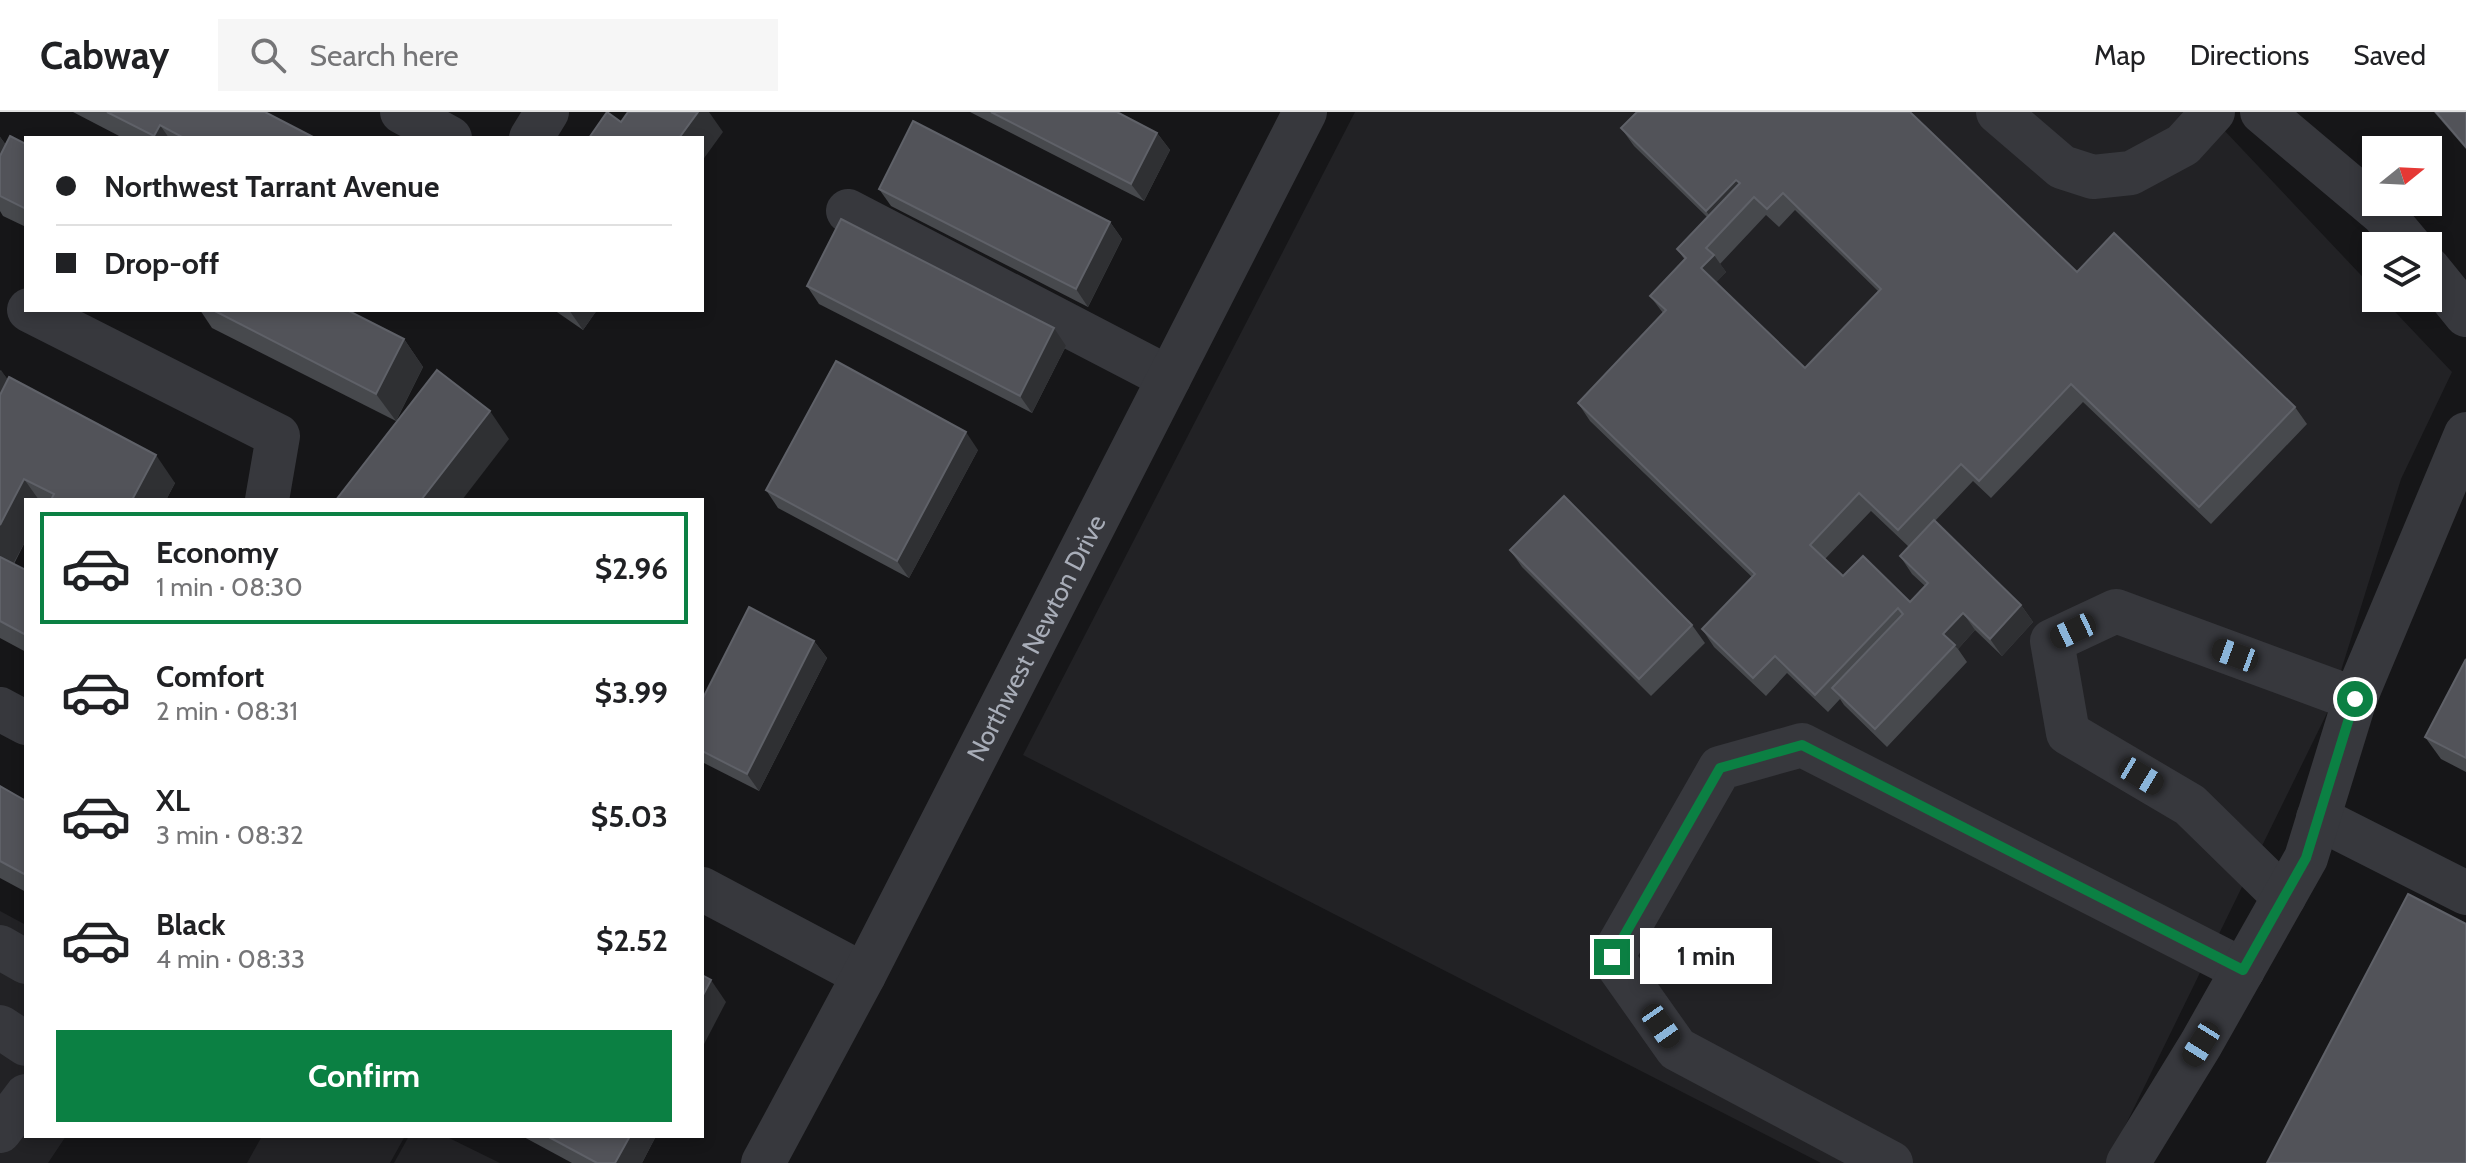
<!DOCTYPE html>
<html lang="en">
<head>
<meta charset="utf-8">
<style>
	:root { --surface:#fff; --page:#f6f6f6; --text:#202124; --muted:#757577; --line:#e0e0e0; --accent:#0b8043 }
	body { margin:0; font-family:Cabin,sans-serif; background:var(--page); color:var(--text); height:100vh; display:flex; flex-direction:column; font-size:30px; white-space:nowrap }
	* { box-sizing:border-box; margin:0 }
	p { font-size:26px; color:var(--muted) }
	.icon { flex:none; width:44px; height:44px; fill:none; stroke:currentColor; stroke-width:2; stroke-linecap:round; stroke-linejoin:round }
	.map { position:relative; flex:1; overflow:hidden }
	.drawer { position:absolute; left:24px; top:386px; width:680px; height:640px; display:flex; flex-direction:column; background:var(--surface); border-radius:0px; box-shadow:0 4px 12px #0003 }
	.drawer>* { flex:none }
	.hud { position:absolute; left:24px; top:24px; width:680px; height:176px; border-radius:0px; box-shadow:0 4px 12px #0003; display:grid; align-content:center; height:176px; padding:0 32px; background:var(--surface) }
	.needle { width:52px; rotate:72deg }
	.fabs { position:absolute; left:2362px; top:24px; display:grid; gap:16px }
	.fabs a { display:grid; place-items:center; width:80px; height:80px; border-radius:0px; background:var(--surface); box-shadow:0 4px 12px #0003; font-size:40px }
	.end { position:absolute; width:36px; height:36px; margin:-18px; border:10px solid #0b8043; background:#fff; box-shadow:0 0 0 4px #fff }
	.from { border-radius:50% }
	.bubble { position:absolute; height:56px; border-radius:0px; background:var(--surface); box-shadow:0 4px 12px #0003; font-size:26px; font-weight:700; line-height:56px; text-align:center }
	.car { position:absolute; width:24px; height:48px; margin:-24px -12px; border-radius:10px; box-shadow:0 0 6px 2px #0007; background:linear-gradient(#222 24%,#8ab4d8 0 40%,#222 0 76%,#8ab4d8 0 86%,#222 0) }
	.hud b { display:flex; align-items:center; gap:28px; height:76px; font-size:30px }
	.hud b+b { border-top:2px solid var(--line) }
	.hud i { width:20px; height:20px; background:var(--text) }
	ul { padding:14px 0 0; list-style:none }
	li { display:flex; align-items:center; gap:24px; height:112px; margin:0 16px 12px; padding:0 16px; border:4px solid transparent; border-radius:0px }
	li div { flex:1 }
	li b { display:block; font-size:30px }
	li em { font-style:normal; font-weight:700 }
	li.on { border-color:var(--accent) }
	li>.icon { width:72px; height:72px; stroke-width:1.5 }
	.primary-button { display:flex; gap:16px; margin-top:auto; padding:16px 32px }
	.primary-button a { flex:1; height:92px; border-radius:0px; background:var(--accent); color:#fff; font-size:32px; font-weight:700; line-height:92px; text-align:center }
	header { display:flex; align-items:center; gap:48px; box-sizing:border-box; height:112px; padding:0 40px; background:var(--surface); border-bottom:2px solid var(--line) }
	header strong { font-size:38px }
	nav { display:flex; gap:44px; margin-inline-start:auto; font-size:28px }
	.search { width:560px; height:72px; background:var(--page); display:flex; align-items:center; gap:20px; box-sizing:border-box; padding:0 28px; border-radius:0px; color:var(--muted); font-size:30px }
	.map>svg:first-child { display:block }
	.built { fill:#222225 }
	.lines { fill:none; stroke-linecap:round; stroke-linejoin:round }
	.minor { stroke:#37383d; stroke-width:44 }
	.wall { fill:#47494d; fill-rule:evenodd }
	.shaded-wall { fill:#2f3033 }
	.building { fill:#525359; stroke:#5f6168; stroke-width:2; fill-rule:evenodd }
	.route { stroke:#0b8043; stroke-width:10 }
	.labels { text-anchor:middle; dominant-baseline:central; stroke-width:6; stroke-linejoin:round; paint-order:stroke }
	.street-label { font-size:26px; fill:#a8adb8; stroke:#111113 }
</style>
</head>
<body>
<header>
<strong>Cabway</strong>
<div class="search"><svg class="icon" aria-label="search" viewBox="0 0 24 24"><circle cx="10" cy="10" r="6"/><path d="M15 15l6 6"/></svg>Search here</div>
<nav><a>Map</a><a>Directions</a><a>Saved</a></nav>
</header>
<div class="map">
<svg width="2466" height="1051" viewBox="0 0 2466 1051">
	<rect width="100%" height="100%" fill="#161618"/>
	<!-- built -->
	<g class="built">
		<path d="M1355 0H2207L2376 179V186H2382L2452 260 2401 367 2329 597 2107 1051H1821L1023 643Z"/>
		<path d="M0 799 26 813V1024H66L48 1051H0Z"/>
		<path d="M262 1024H405L390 1051H247Z"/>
		<path d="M409 1024H445L500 1051H394Z"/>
	</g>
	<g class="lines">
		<!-- minor -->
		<g class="minor">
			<path d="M402 0 450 26"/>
			<path d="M1998 0 2062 55 2093 65 2131 61 2183 33 2213 0"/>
			<path d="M2262 0 2383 102 2410 134"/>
			<path d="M531 26 547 0"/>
			<path d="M848 99 1169 266"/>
			<path d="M2428 156 2466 203"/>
			<path d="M29 198 278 324 267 388"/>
			<path d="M0 597 26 611"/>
			<path d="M2318 706 2466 781"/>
			<path d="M702 777 864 863"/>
			<path d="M2284 785 2190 693 2068 621 2052 529 2116 499 2355 587"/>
			<path d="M0 835 26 850"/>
			<path d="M0 915 26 932"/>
			<path d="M0 1019 26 984"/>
			<path id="s1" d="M763 1051 864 863 1305 0"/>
			<path d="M1891 1051 1677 937 1612 845 1720 656 1802 633 2243 858"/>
			<path d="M2128 1051 2201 932 2306 746 2355 587 2466 322"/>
		</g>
	</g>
	<!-- wall -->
	<g class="wall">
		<path d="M73 0H265L315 26H123Z"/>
		<path d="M970 0H1117L1157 21 1170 38 1144 89Z"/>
		<path d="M2434 0H2466V37Z"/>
		<path d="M1621 16 2077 160 2295 295 2307 312 2211 412 2083 290 1991 386 1973 369 1935 409 2021 493 2033 510 2002 544 1975 518 1958 537 1967 550 1887 635 1844 593 1840 587 1828 600 1787 561 1766 584 1714 535 1702 517 1752 465 1590 309 1578 291 1663 201 1650 184 1685 148 1677 137 1707 105 1634 34ZM1795 98 1878 179 1805 256 1716 170 1726 160 1720 152 1766 103 1779 115ZM1871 399 1909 435 1900 444 1912 462 1925 474 1910 490 1843 464 1825 447Z"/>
		<path d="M0 25 6 33 26 32V115L3 104 0 99Z"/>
		<path d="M879 77 1110 110 1122 127 1088 195 891 94Z"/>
		<path d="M807 174 1066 234 1032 301 819 192Z"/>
		<path d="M200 198H347L404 227 423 255 396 309 212 216Z"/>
		<path d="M554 198H597L583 218Z"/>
		<path d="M0 258 8 268 175 371 166 388H26V428L14 452 26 458V540L0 526Z"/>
		<path d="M978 338 909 466 778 396 766 378Z"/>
		<path d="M1510 438 1692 513 1705 531 1651 584 1522 455Z"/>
		<path d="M814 529 827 546 759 679 702 650V588Z"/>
		<path d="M2466 547V660L2441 647 2425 625Z"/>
		<path d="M0 674 26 689V780L0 766Z"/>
		<path d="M522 1024H656L642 1051H572Z"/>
	</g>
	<!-- shaded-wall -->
	<g class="shaded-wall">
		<path d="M698 0H709L723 20 702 49V26H679Z"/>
		<path d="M160 13 169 26H155L154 24Z"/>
		<path d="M1157 21 1170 38 1144 89 1131 72Z"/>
		<path d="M0 25 8 36 0 51Z"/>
		<path d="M1736 68 1748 85 1719 116 1706 99Z"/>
		<path d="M1110 110 1122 127 1088 195 1076 177Z"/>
		<path d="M1714 143 1726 160 1714 173 1701 156Z"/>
		<path d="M569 198H597L583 218Z"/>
		<path d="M1054 216 1066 234 1032 301 1020 284Z"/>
		<path d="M404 227 423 255 396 309 376 282Z"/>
		<path d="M1 258 10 271 0 288V260Z"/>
		<path d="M490 299 509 327 462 388H421Z"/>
		<path d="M966 320 978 338 909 466 897 449Z"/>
		<path d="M156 343 175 371 166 388H132Z"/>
		<path d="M24 367 39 388H26V428L6 465 0 456V413Z"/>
		<path d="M2021 493 2033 510 2002 544 1990 527Z"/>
		<path d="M1963 501 1975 518 1958 537 1943 522Z"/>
		<path d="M814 529 827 546 759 679 747 662Z"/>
		<path d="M711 868 726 890 702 936V885Z"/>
		<path d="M630 1024H656L642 1051H615Z"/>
	</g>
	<!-- building -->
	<g class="building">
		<path d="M107 0H265L315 26H184L160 13 154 24Z"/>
		<path d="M607 0 621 10 628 0H698L679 26H589Z"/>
		<path d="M991 0H1117L1157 21 1131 72Z"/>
		<path d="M1637 0H1910L2077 160 2114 121 2295 295 2199 395 2071 272 1979 369 1961 352 1898 418 1859 381 1810 433 1843 464 1863 444 1910 490 1928 471 1900 444 1934 408 2021 493 1990 527 1963 501 1943 522 1955 533 1875 617 1832 576 1903 502 1898 496 1815 583 1775 544 1753 566 1702 517 1755 462 1578 291 1666 198 1650 184 1686 146 1677 137 1740 71 1736 68 1706 99 1621 16ZM1783 81 1881 177 1805 256 1701 156 1714 143 1706 136 1754 85 1767 97Z"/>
		<path d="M2436 0H2466V35Z"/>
		<path d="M913 9 1110 110 1076 177 879 77Z"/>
		<path d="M10 24 26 32V97L0 84V44Z"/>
		<path d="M841 107 1054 216 1020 284 807 174Z"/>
		<path d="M213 198H347L404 227 376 282Z"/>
		<path d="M836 249 966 320 897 449 766 378Z"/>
		<path d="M437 258 490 299 421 388H336Z"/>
		<path d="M9 265 156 343 132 388H51L54 382 24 367 0 413V283Z"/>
		<path d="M1564 384 1692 513 1639 567 1510 438Z"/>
		<path d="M0 445 26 458V523L0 509Z"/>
		<path d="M749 495 814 529 747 662 702 639V588Z"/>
		<path d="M2466 547V646L2425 625Z"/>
		<path d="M0 674 26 689V763L0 749Z"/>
		<path d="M2408 782 2466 812V1051H2267Z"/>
		<path d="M702 863 711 868 702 885Z"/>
		<path d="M547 1024H630L615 1051H597Z"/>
	</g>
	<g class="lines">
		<!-- route -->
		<path class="route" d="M1612 845 1720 656 1802 633 2243 858 2306 746 2355 587"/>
	</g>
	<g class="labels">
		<!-- street labels -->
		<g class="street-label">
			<text stroke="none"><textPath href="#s1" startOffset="592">Northwest Newton Drive</textPath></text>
		</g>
	</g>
</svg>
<div class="fabs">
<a><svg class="needle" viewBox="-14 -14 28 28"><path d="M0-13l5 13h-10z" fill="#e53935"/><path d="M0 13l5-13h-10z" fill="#757577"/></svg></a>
<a><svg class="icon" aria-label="layers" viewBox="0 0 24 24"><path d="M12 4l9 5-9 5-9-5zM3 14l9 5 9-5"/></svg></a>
</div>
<i class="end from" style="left:2355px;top:587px"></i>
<i class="end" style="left:1612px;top:845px"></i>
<div class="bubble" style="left:1640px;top:816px;width:132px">1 min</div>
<i class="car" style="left:2073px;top:519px;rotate:245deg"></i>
<i class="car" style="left:2235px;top:543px;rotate:290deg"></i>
<i class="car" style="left:2141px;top:664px;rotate:121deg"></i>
<i class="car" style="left:1661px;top:914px;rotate:145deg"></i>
<i class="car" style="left:2201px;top:932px;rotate:212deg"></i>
<div class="hud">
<b><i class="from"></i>Northwest Tarrant Avenue</b>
<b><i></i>Drop-off</b>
</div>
<section class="drawer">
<ul>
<li class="on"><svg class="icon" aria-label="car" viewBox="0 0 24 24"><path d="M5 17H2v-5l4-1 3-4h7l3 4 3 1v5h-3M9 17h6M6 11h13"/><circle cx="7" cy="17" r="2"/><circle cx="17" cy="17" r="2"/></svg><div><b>Economy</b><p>1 min · 08:30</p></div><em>$2.96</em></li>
<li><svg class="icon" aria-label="car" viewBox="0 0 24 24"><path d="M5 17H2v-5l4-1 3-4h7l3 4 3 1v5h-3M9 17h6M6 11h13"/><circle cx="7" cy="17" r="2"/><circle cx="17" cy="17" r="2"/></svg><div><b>Comfort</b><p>2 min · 08:31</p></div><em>$3.99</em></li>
<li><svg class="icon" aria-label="car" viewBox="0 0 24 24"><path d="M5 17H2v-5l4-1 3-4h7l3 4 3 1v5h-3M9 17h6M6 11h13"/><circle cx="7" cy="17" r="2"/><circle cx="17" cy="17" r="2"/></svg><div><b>XL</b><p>3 min · 08:32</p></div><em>$5.03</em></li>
<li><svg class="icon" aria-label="car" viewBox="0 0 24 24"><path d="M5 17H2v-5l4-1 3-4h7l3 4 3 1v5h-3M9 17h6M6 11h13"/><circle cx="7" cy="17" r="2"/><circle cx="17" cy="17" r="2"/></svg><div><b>Black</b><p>4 min · 08:33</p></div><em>$2.52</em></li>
</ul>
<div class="primary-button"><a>Confirm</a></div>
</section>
</div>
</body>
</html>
